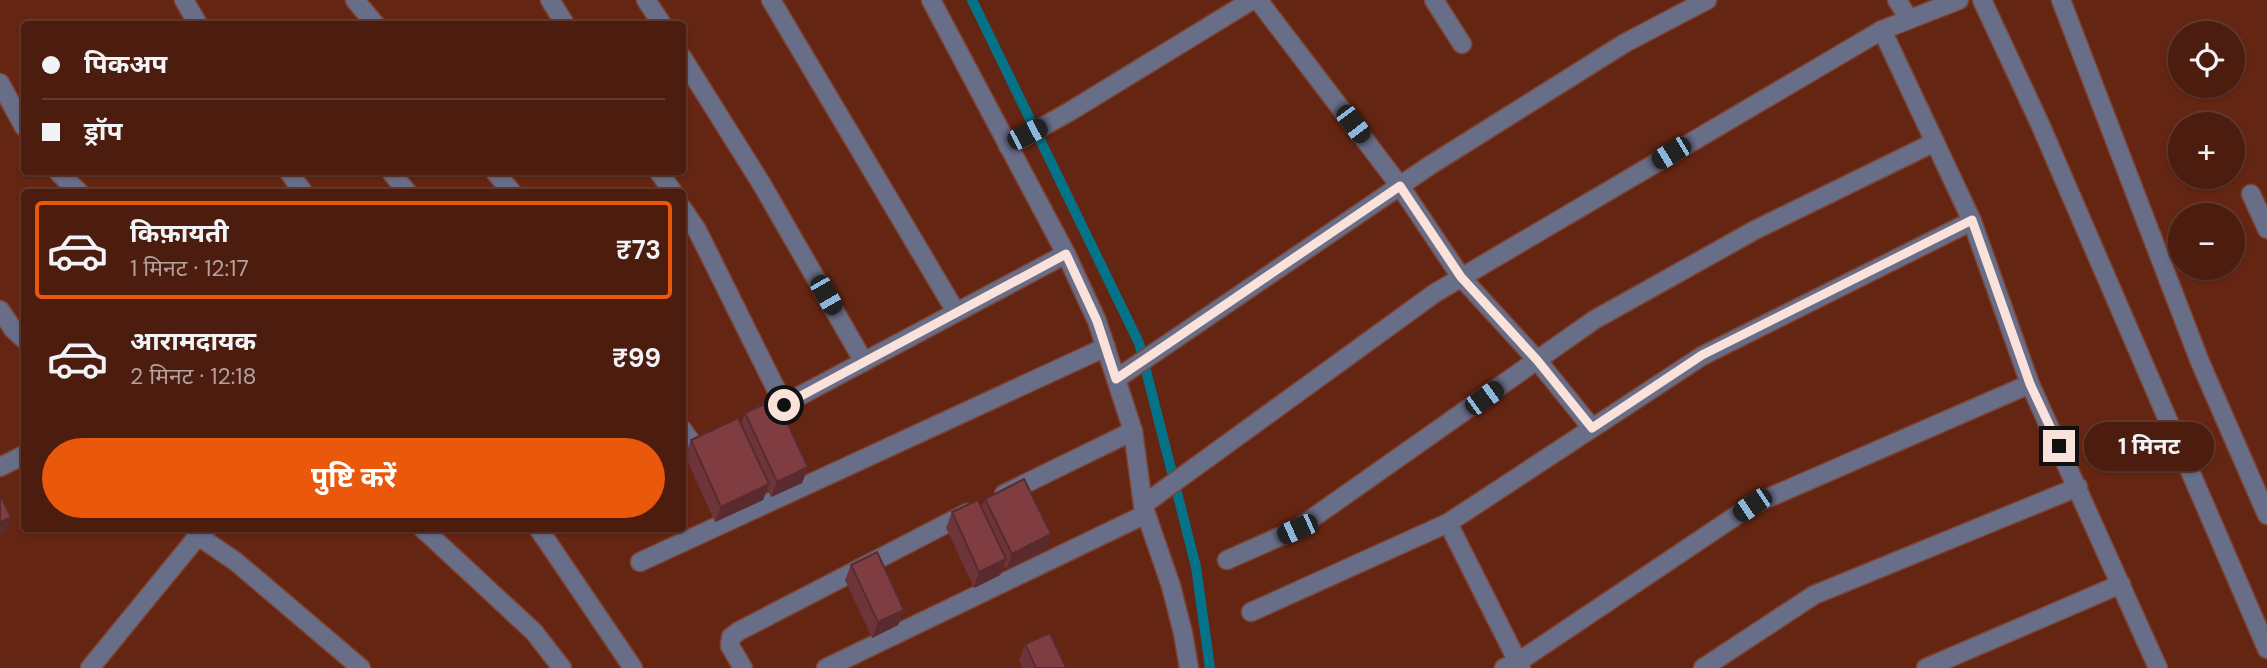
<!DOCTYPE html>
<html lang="hi">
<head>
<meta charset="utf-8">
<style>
	:root { --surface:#4c1c0e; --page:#56291c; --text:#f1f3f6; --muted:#b2a19e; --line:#633a2e; --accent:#ea580c }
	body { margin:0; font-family:"DM Sans","Noto Sans Devanagari",sans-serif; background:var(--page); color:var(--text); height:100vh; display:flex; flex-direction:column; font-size:26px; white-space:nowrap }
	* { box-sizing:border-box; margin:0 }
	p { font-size:23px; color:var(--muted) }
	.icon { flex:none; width:38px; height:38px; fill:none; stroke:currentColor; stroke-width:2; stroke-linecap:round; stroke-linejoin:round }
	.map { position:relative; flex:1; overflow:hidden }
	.side { position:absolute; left:21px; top:189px; width:665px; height:343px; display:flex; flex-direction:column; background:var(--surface); border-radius:7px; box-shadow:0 2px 5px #0004,0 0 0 2px var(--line) }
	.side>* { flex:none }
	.top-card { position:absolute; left:21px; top:21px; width:665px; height:154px; border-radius:7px; box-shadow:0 2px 5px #0004,0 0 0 2px var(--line); display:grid; align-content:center; height:154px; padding:0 21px; background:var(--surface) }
	.buttons { position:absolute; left:2168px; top:21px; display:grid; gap:14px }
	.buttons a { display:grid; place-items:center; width:77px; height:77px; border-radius:50%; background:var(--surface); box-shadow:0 2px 5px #0004,0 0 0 2px var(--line); font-size:35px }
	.end { position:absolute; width:32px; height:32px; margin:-16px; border:9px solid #fae2db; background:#111; box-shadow:0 0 0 4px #111 }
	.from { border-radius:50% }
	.bubble { position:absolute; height:49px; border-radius:24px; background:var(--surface); box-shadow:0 2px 5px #0004,0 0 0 2px var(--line); font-size:23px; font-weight:700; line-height:49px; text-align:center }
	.car { position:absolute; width:21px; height:42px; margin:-21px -10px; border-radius:9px; box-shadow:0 0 5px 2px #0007; background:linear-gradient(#222 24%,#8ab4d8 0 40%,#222 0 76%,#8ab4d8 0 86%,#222 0) }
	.top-card b { display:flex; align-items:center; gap:24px; height:66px; font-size:26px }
	.top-card b+b { border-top:2px solid var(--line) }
	.top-card i { width:18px; height:18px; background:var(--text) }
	ul { padding:12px 0 0; list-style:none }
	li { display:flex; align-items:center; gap:21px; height:98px; margin:0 14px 10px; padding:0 7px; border:4px solid transparent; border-radius:7px }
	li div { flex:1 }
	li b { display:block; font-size:26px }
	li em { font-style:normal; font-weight:700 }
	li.selected { border-color:var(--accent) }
	li>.icon { width:63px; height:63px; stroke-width:1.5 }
	.button { display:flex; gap:14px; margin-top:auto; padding:14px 21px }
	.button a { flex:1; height:80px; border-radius:42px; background:var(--accent); color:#fff; font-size:28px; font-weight:700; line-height:80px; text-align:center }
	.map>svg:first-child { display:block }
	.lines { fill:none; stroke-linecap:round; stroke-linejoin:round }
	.stream { stroke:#037389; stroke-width:10 }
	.minor-casing { stroke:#7d4333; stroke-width:21 }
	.minor { stroke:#686d88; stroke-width:18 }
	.wall { fill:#6d3439 }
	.shaded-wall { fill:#592b2e }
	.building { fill:#7f3d42; stroke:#592b2e; stroke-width:2 }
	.route { stroke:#fae2db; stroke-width:9 }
</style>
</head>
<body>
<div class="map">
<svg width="2267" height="668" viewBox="0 0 2267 668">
	<rect width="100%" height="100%" fill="#652513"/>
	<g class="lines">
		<!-- stream -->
		<path class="stream" d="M972 0 1139 343 1196 567 1210 668"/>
		<!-- minor casing -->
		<g class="minor-casing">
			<g id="minor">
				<path d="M184 0 198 24"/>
				<path d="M355 0 375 24"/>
				<path d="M550 0 565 24"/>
				<path d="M646 0 662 24"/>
				<path d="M771 0 956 312"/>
				<path d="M931 0 1066 254 1097 321 1133 431 1143 505 1171 586 1183 633 1189 668"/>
				<path d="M1258 0 1400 186 1461 277 1537 360 1592 428"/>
				<path d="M1434 0 1462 44"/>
				<path d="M1897 0 1909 19"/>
				<path d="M1982 0 2040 124 2267 649"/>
				<path d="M2061 0 2200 362 2267 515"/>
				<path d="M682 57 761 183 864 362"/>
				<path d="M0 83 24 127"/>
				<path d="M1008 146 1069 112 1252 0"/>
				<path d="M58 172 79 192"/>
				<path d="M289 172 303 192"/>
				<path d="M391 172 407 192"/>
				<path d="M495 172 512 192"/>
				<path d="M659 172 673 192"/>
				<path d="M2251 194 2267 229"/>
				<path d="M682 208 697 230 784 405"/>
				<path d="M0 310 13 329 24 339"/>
				<path d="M1116 379 1429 166 1625 43 1707 0"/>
				<path d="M2030 384 2158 668"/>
				<path d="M760 417 1066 254"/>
				<path d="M682 429 697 450"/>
				<path d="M0 467 24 455"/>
				<path d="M1004 494 1133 431"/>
				<path d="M1143 505 1435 293 1882 30"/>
				<path d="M1448 523 1521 668"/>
				<path d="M208 528 198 536 235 561 361 668"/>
				<path d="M422 528 534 632 562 668"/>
				<path d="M538 528 633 668"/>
				<path d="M1227 560 1297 529 1594 320 1755 230 1935 142"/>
				<path d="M640 562 1106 347"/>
				<path d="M1251 612 1448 523 1702 356 1972 221 1882 30 1959 0"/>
				<path d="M90 668 198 536 193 528"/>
				<path d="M743 668 730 646 731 637 739 631 967 513"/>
				<path d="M826 668 1146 514"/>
				<path d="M1504 668 1518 662 1752 505 2030 384 1972 221"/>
				<path d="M1703 668 1814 595 2078 487"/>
				<path d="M1926 668 2121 584"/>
			</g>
		</g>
		<!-- minor -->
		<use href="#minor" class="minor"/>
	</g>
	<!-- wall -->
	<g class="wall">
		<path d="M745 413 808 467 802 483 771 497 767 489 763 500 715 522 685 456 691 440 741 424Z"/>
		<path d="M985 499 1051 534 1046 550 1006 570 1004 564 1000 575 974 588 946 528 952 512 981 507Z"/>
		<path d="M851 565 904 610 898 625 872 638 845 580Z"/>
		<path d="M1025 644 1066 668H1023L1019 660Z"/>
	</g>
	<!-- shaded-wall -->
	<g class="shaded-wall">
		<path d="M808 467 802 483 771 497 777 482Z"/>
		<path d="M769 484 763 500 715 522 721 507Z"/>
		<path d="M11 517 6 533 0 536V523Z"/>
		<path d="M1051 534 1046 550 1006 570 1012 554Z"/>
		<path d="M1006 559 1000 575 974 588 979 572Z"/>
		<path d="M904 610 898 625 872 638 878 622Z"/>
	</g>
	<!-- building -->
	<g class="building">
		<path d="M776 399 808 467 777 482 745 413Z"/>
		<path d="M738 418 769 484 721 507 691 440Z"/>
		<path d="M1024 479 1051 534 1012 554 985 499Z"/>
		<path d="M0 495 11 517 0 523Z"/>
		<path d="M978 500 1006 559 979 572 952 512Z"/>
		<path d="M877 552 904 610 878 622 851 565Z"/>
		<path d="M1050 633 1066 668H1036L1025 644Z"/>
	</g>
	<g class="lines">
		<!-- route -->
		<path class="route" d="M784 405 1066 254 1097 321 1116 379 1400 186 1461 277 1537 360 1592 428 1702 355 1972 220 2030 384 2059 446"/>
	</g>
</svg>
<div class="buttons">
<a><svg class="icon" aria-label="locate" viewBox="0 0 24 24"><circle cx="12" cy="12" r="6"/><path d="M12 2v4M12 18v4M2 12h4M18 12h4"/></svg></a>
<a>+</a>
<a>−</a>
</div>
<i class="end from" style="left:784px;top:405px"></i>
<i class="end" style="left:2059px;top:446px"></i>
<div class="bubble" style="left:2084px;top:422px;width:130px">1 मिनट</div>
<i class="car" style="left:1353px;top:124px;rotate:143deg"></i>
<i class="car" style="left:1027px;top:134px;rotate:63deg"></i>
<i class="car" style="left:1671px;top:153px;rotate:239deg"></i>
<i class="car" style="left:826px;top:295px;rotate:150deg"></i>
<i class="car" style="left:1484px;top:398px;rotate:54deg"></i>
<i class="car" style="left:1752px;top:505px;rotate:236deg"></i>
<i class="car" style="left:1297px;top:529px;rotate:246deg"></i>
<div class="top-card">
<b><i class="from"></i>पिकअप</b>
<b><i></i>ड्रॉप</b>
</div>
<section class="side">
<ul>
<li class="selected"><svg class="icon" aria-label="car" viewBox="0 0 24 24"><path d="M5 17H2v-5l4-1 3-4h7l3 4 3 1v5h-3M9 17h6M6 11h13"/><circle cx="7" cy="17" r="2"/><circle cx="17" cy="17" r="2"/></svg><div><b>किफ़ायती</b><p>1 मिनट · 12:17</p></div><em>₹73</em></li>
<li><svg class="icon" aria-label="car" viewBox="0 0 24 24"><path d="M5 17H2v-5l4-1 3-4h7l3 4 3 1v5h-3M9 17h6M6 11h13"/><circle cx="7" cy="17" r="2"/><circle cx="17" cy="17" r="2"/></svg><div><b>आरामदायक</b><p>2 मिनट · 12:18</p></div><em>₹99</em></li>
</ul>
<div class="button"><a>पुष्टि करें</a></div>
</section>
</div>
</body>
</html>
